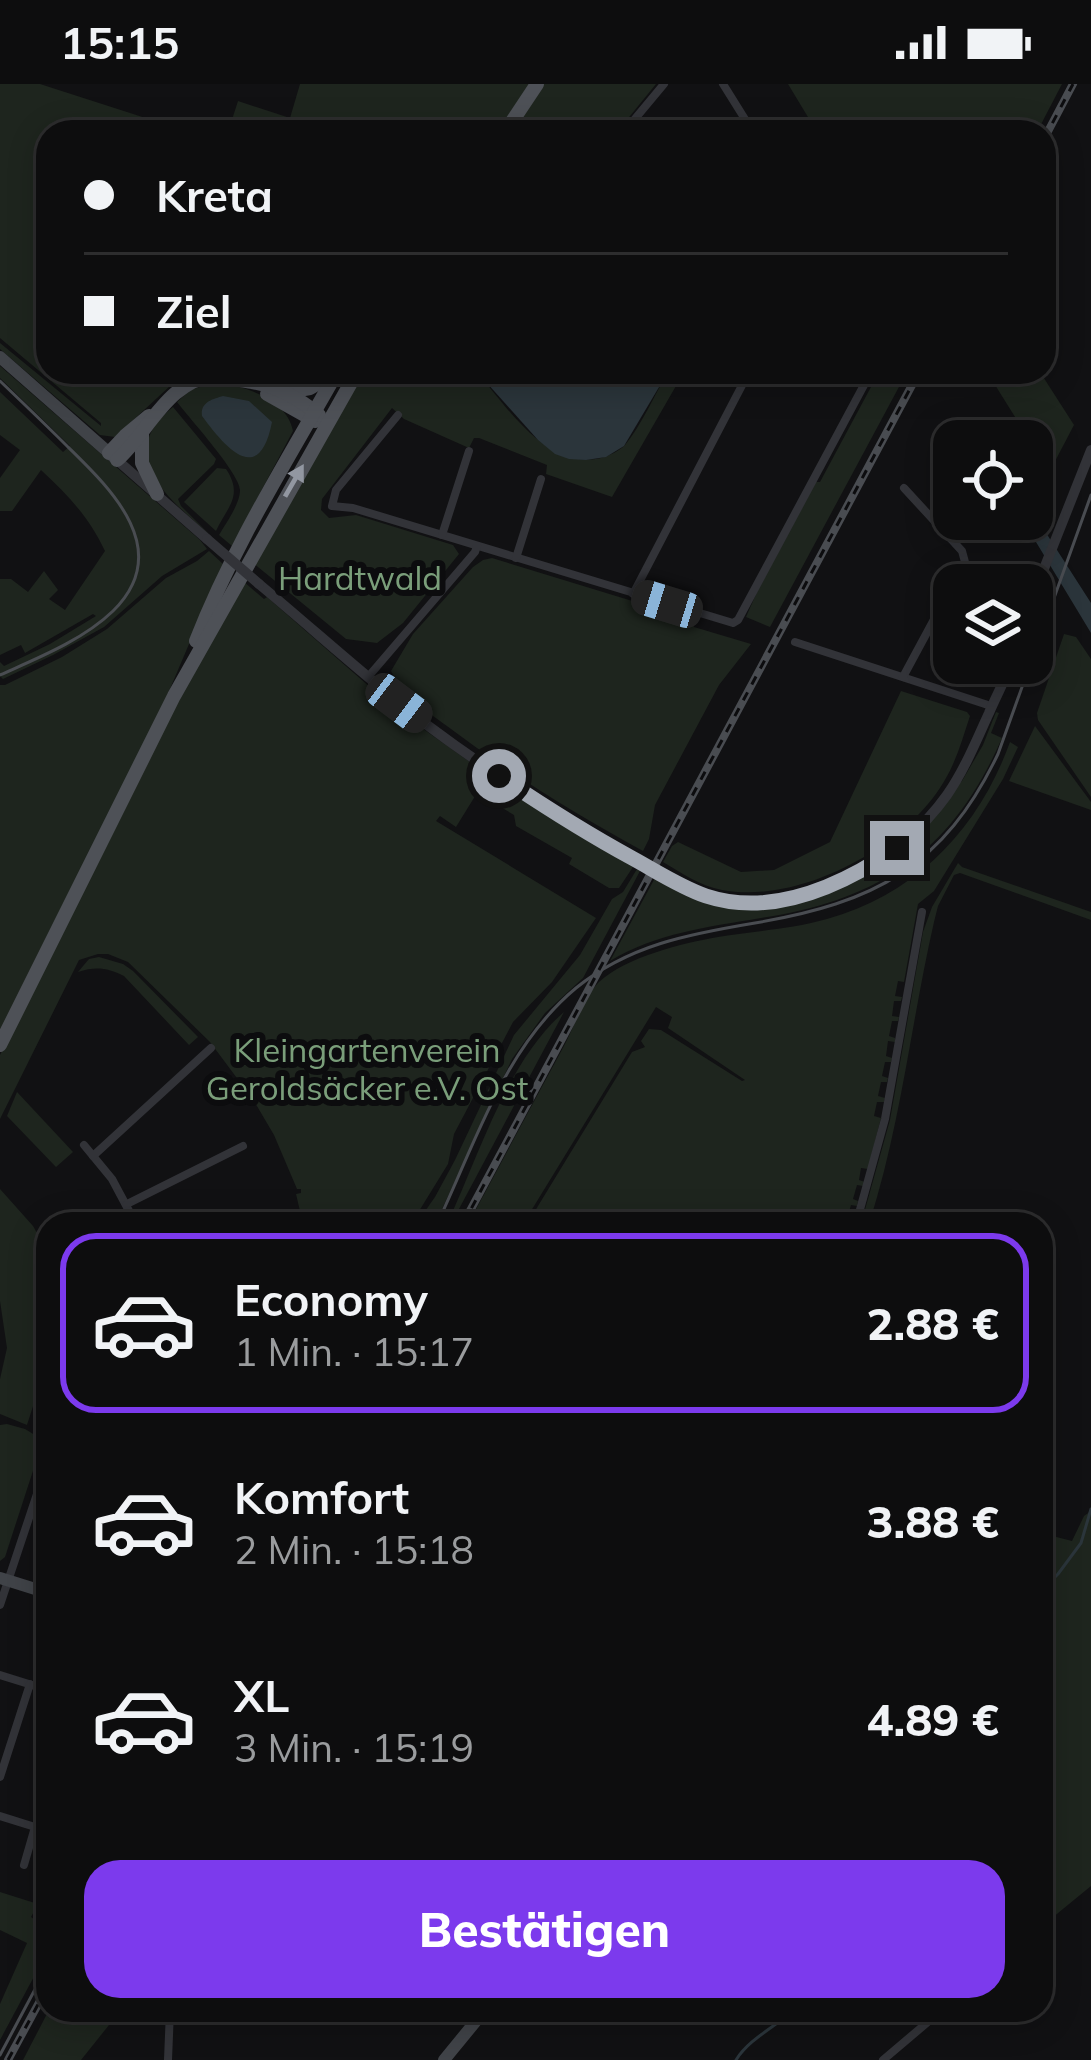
<!DOCTYPE html>
<html lang="de">
<head>
<meta charset="utf-8">
<style>
	:root { --surface:#0d0d0e; --page:#161617; --text:#f1f3f6; --muted:#9a9c9e; --line:#2d2d2e; --accent:#7c3aed }
	body { margin:0; font-family:Mulish,sans-serif; background:var(--page); color:var(--text); height:100vh; display:flex; flex-direction:column; font-size:45px; white-space:nowrap }
	* { box-sizing:border-box; margin:0 }
	p { font-size:39px; color:var(--muted) }
	.icon { flex:none; width:66px; height:66px; fill:none; stroke:currentColor; stroke-width:2; stroke-linecap:round; stroke-linejoin:round }
	.map { position:relative; flex:1; overflow:hidden }
	.side { position:absolute; left:36px; top:1128px; width:1017px; height:810px; display:flex; flex-direction:column; background:var(--surface); border-radius:36px; box-shadow:0 6px 30px #0003,0 0 0 3px var(--line) }
	.side>* { flex:none }
	.hud { position:absolute; left:36px; top:36px; width:1020px; height:264px; border-radius:36px; box-shadow:0 6px 30px #0003,0 0 0 3px var(--line); display:grid; align-content:center; height:264px; padding:0 48px; background:var(--surface) }
	.buttons { position:absolute; left:933px; top:336px; display:grid; gap:24px }
	.buttons a { display:grid; place-items:center; width:120px; height:120px; border-radius:24px; background:var(--surface); box-shadow:0 6px 30px #0003,0 0 0 3px var(--line); font-size:60px }
	.end { position:absolute; width:54px; height:54px; margin:-27px; border:15px solid #a3a9b3; background:#111; box-shadow:0 0 0 6px #111 }
	.from { border-radius:50% }
	.car { position:absolute; width:36px; height:72px; margin:-36px -18px; border-radius:15px; box-shadow:0 0 9px 3px #0007; background:linear-gradient(#222 24%,#8ab4d8 0 40%,#222 0 76%,#8ab4d8 0 86%,#222 0) }
	.hud b { display:flex; align-items:center; gap:42px; height:114px; font-size:45px }
	.hud b+b { border-top:3px solid var(--line) }
	.hud i { width:30px; height:30px; background:var(--text) }
	ul { padding:21px 0 0; list-style:none }
	li { display:flex; align-items:center; gap:36px; height:180px; margin:0 24px 18px; padding:0 24px; border:6px solid transparent; border-radius:36px }
	li div { flex:1 }
	li b { display:block; font-size:45px }
	li em { font-style:normal; font-weight:800 }
	li.active { border-color:var(--accent) }
	li>.icon { width:108px; height:108px; stroke-width:1.5 }
	.action { display:flex; gap:24px; margin-top:auto; padding:24px 48px }
	.action a { flex:1; height:138px; border-radius:36px; background:var(--accent); color:#fff; font-size:48px; font-weight:800; line-height:138px; text-align:center }
	.status { display:flex; justify-content:space-between; align-items:center; height:84px; padding:0 60px; background:var(--surface); direction:ltr }
	.status svg { height:33px; fill:currentColor }
	.map>svg:first-child { display:block }
	.green { fill:#1e251e }
	.water { fill:#2b353b }
	.lines { fill:none; stroke-linecap:round; stroke-linejoin:round }
	.stream { stroke:#2b353b; stroke-width:3 }
	.minor { stroke:#323338; stroke-width:8 }
	.tertiary { stroke:#323338; stroke-width:10 }
	.secondary { stroke:#404348; stroke-width:12 }
	.primary { stroke:#4e5157; stroke-width:14 }
	.tram { stroke:#494c51; stroke-width:3 }
	.rail-casing { stroke:#494c51; stroke-width:8 }
	.rail { stroke:#0c0c0e; stroke-width:3; stroke-dasharray:9; stroke-linecap:butt }
	.tertiary-bridge { stroke:#323338; stroke-width:10 }
	.oneway { fill:#9297a1 }
	.route { stroke:#a3a9b3; stroke-width:15 }
	.labels { text-anchor:middle; dominant-baseline:central; stroke-width:12; stroke-linejoin:round; paint-order:stroke }
	.park-label { font-size:33px; fill:#7a9e7a; stroke:#0c0c0e }
</style>
</head>
<body>
<div class="status"><b>15:15</b><svg viewBox="0 0 49 12"><path d="M0 12V9h3v3zM5 12V6h3v6zM10 12V3h3v9zM15 12V0h3v12zM26 1h20v11H26zM47 4h2v5h-2z"/></svg></div>
<div class="map">
<svg width="1091" height="1976" viewBox="0 0 1091 1976">
	<rect width="100%" height="100%" fill="#111113"/>
	<!-- green -->
	<g class="green">
		<path d="M0 0H40L189 48H48V288H209L171 301 115 353 100 351 0 265V259L101 342V339L0 254Z"/>
		<path d="M300 0H530L498 48H228L238 17 290 34Z"/>
		<path d="M544 0H656L617 48H512Z"/>
		<path d="M788 0H1062L1037 48H817Z"/>
		<path d="M0 282 200 456 207 465 162 492 104 543 53 571 3 595 0 592V578L4 582 50 560 96 532 93 530 25 569 21 561 0 571V495H11L28 508 44 487 58 506 49 515 65 526 105 467C89 433 68 411 41 386L12 427H0V394L20 366 0 351V308L63 368 70 362 0 294Z"/>
		<path d="M363 288H477C507 323 547 387 601 374 609 372 619 367 625 361 641 342 655 310 668 288H684L612 413 546 390 547 381 479 354H474L469 364 404 335 392 324 322 415 321 426 329 434 356 431 453 461 459 470 403 539 377 559 346 555 253 479Z"/>
		<path d="M879 288H907L770 543 746 533 757 508 816 398H820Z"/>
		<path d="M987 288H1040L1074 341 1052 383 1030 357Z"/>
		<path d="M217 298C246 303 287 315 293 347L232 462 219 451C226 439 240 420 240 406 240 390 190 335 177 318L190 306Z"/>
		<path d="M173 323 216 375 214 380 178 415 181 422 210 451C170 415 112 372 173 323Z"/>
		<path d="M217 384 226 385C244 412 227 423 216 447L184 418Z"/>
		<path d="M209 467 223 480 161 626 0 947V601H5L62 573 107 545 166 494 197 477Z"/>
		<path d="M492 474 688 534 693 537 694 543 751 560 719 601 655 721 649 755 643 767C577 731 512 691 451 645 428 628 404 613 391 587L413 550 473 483 483 476Z"/>
		<path d="M243 497 264 515 267 513 395 625 494 695 633 783 619 804H609L569 780 572 774 516 742 514 731 477 709 456 743 440 732 436 737 596 834 552 898 513 938 454 1050 448 1080 416 1132 404 1136 401 1140H303L296 1110 301 1109V1105H297L274 1051 254 1017 210 958 128 878 108 870H98L79 876 0 1035V971L145 679Z"/>
		<path d="M1064 550 1076 553 1091 575V713L1038 636 1037 629Z"/>
		<path d="M901 607 967 628 970 632C963 653 957 675 946 694 909 762 800 821 722 806 700 802 682 789 663 778L672 762 678 758 741 788 774 786 830 758Z"/>
		<path d="M996 628 999 629 991 649 1002 654C953 767 880 816 761 834 708 843 656 849 610 877L655 794 676 806 709 819 763 823 867 789 962 697 983 661Z"/>
		<path d="M1035 642 1091 718V726L1009 697Z"/>
		<path d="M1010 658 1018 663 1003 695 934 807 918 820 904 898 898 897 895 912 902 913 901 917H894L892 932 899 933 898 937H892L889 952 895 954V958L888 957 886 972 892 974 891 978H885L882 992 888 994 887 998H881L878 1012 885 1014 884 1018H877L874 1032 881 1034 868 1085 861 1084 859 1096 865 1098 863 1102 857 1101 853 1115 858 1117 857 1122 851 1121 847 1135 852 1138 851 1140H527L632 968 645 963 641 957 649 945 661 946 742 997 745 996 668 944 672 933 656 923 523 1140H468C500 1081 532 1021 564 962 573 945 586 910 599 898 626 873 683 859 718 853 754 847 792 845 827 835 917 810 979 744 1010 658Z"/>
		<path d="M958 779 962 783 1091 828V836L960 789 954 791 938 822 934 838C911 939 901 1040 869 1140H861L890 1036 923 848 932 823Z"/>
		<path d="M637 785 640 787 583 894 545 929 512 975 435 1140H416L435 1113 455 1076 514 951 580 871 612 815 623 808Z"/>
		<path d="M99 873 123 880 133 887 198 953 189 961 124 892C108 884 96 882 78 888L89 875Z"/>
		<path d="M564 928 451 1140H447C479 1072 507 977 564 928Z"/>
		<path d="M17 1008 73 1068 56 1083 7 1032Z"/>
		<path d="M0 1105 33 1142 48 1168V1275L27 1341 0 1330V1295L7 1264 0 1217Z"/>
		<path d="M7 1340 25 1345 43 1356 5 1473 0 1477V1341Z"/>
		<path d="M1091 1427V1802L1041 1843V1511L1048 1499 1046 1495 1041 1503V1449L1072 1457 1084 1432Z"/>
		<path d="M0 1808 38 1820 31 1833 34 1835 42 1822 47 1823 48 1863 45 1872 0 1956V1920L27 1859 0 1846Z"/>
		<path d="M49 1926H121L81 1976H23Z"/>
	</g>
	<!-- water -->
	<g class="water">
		<path d="M477 288H668L624 362 606 373 586 376 569 375 555 370 538 356Z"/>
		<path d="M223 312 249 317 272 338C259 404 225 363 202 332 200 318 213 315 223 312Z"/>
		<path d="M1032 427 1091 519V549L1036 458 1018 435H1032Z"/>
	</g>
	<g class="lines">
		<!-- stream -->
		<g class="stream">
			<path d="M1041 1507 1058 1490 1081 1459 1091 1425"/>
			<path d="M736 1976C749 1955 775 1943 794 1926"/>
		</g>
		<!-- minor -->
		<g class="minor">
			<path d="M723 0 753 48"/>
			<path d="M624 48 664 0"/>
			<path d="M398 331 336 406 332 422 353 424 733 539 738 536 871 288"/>
			<path d="M442 451 469 367"/>
			<path d="M516 474 541 395"/>
			<path d="M633 510 749 288"/>
			<path d="M795 558 991 622"/>
			<path d="M368 593 475 468 477 462"/>
			<path d="M903 593 965 478 962 467 904 404"/>
			<path d="M84 1061 112 1095 136 1140"/>
			<path d="M93 1072 211 964"/>
			<path d="M127 1120 243 1062"/>
			<path d="M856 1140 885 1035 922 828"/>
			<path d="M0 1521 48 1377"/>
			<path d="M0 1591 48 1606"/>
			<path d="M0 1693 30 1600"/>
			<path d="M0 1732 35 1743 24 1781"/>
			<path d="M168 1976 170 1926"/>
			<path d="M883 1976 942 1926"/>
		</g>
		<!-- tertiary -->
		<g class="tertiary">
			<path d="M117 376 207 455"/>
			<path d="M259 500C314 546 367 594 423 638 488 687 556 730 626 770"/>
			<path d="M1032 515 1091 366"/>
			<path d="M674 797C690 806 707 814 725 817 808 831 900 777 947 711 965 685 976 657 989 629 996 612 1005 597 1011 579"/>
		</g>
		<!-- secondary -->
		<g class="secondary">
			<path d="M0 273 116 375"/>
			<path d="M0 1494 48 1509"/>
			<path d="M444 1976 485 1926"/>
		</g>
		<!-- primary -->
		<g class="primary">
			<path d="M505 48 537 0"/>
			<path d="M287 308 310 304 337 288"/>
			<path d="M267 310 315 337"/>
			<path d="M142 350V379L157 410"/>
			<path d="M109 369 125 352 149 332"/>
			<path d="M117 376C148 349 168 295 215 292 228 292 239 297 252 298 276 302 300 315 319 331"/>
			<path d="M196 557C233 462 287 377 337 288"/>
			<path d="M0 961 174 612 357 288"/>
		</g>
		<!-- tram -->
		<g class="tram">
			<path d="M0 297C23 319 45 340 67 362 111 405 175 466 113 527 83 556 38 574 0 591"/>
			<path d="M437 1140C476 1058 504 964 576 904 629 861 689 850 755 839 874 819 944 783 998 670L1091 411"/>
			<path d="M0 1971 48 1881"/>
		</g>
		<!-- rail casing -->
		<g class="rail-casing">
			<g id="rail">
				<path d="M1044 55 1073 0"/>
				<path d="M463 1140 919 288"/>
				<path d="M8 1976 48 1902"/>
			</g>
		</g>
		<!-- rail -->
		<use href="#rail" class="rail"/>
		<!-- tertiary-bridge -->
		<g class="tertiary-bridge">
			<path d="M207 455 259 500"/>
			<path d="M626 770 674 797"/>
		</g>
	</g>
	<!-- one-way arrows -->
	<defs><path id="oneway-solid" d="M-6-.8H1V-3.2L6.5 0L1 3.2V.8H-6Z" transform="scale(3)"/></defs>
	<use class="oneway" href="#oneway-solid" transform="translate(294 397) rotate(-60)"/>
	<g class="lines">
		<!-- route -->
		<path class="route" d="M499 692C542 721 586 749 632 774 656 787 680 803 706 812 773 834 843 801 897 764"/>
	</g>
	<g class="labels">
		<!-- park labels -->
		<g class="park-label">
			<text x="360" y="493">Hardtwald</text>
			<text x="367" y="965">Kleingartenverein<tspan x="367" dy="38">Geroldsäcker e.V. Ost</tspan></text>
		</g>
	</g>
</svg>
<div class="buttons">
<a><svg class="icon" aria-label="locate" viewBox="0 0 24 24"><circle cx="12" cy="12" r="6"/><path d="M12 2v4M12 18v4M2 12h4M18 12h4"/></svg></a>
<a><svg class="icon" aria-label="layers" viewBox="0 0 24 24"><path d="M12 4l9 5-9 5-9-5zM3 14l9 5 9-5"/></svg></a>
</div>
<i class="end from" style="left:499px;top:692px"></i>
<i class="end" style="left:897px;top:764px"></i>
<i class="car" style="left:667px;top:520px;rotate:287deg"></i>
<i class="car" style="left:399px;top:619px;rotate:127deg"></i>
<div class="hud">
<b><i class="from"></i>Kreta</b>
<b><i></i>Ziel</b>
</div>
<section class="side">
<ul>
<li class="active"><svg class="icon" aria-label="car" viewBox="0 0 24 24"><path d="M5 17H2v-5l4-1 3-4h7l3 4 3 1v5h-3M9 17h6M6 11h13"/><circle cx="7" cy="17" r="2"/><circle cx="17" cy="17" r="2"/></svg><div><b>Economy</b><p>1 Min. · 15:17</p></div><em>2.88 €</em></li>
<li><svg class="icon" aria-label="car" viewBox="0 0 24 24"><path d="M5 17H2v-5l4-1 3-4h7l3 4 3 1v5h-3M9 17h6M6 11h13"/><circle cx="7" cy="17" r="2"/><circle cx="17" cy="17" r="2"/></svg><div><b>Komfort</b><p>2 Min. · 15:18</p></div><em>3.88 €</em></li>
<li><svg class="icon" aria-label="car" viewBox="0 0 24 24"><path d="M5 17H2v-5l4-1 3-4h7l3 4 3 1v5h-3M9 17h6M6 11h13"/><circle cx="7" cy="17" r="2"/><circle cx="17" cy="17" r="2"/></svg><div><b>XL</b><p>3 Min. · 15:19</p></div><em>4.89 €</em></li>
</ul>
<div class="action"><a>Bestätigen</a></div>
</section>
</div>
</body>
</html>
